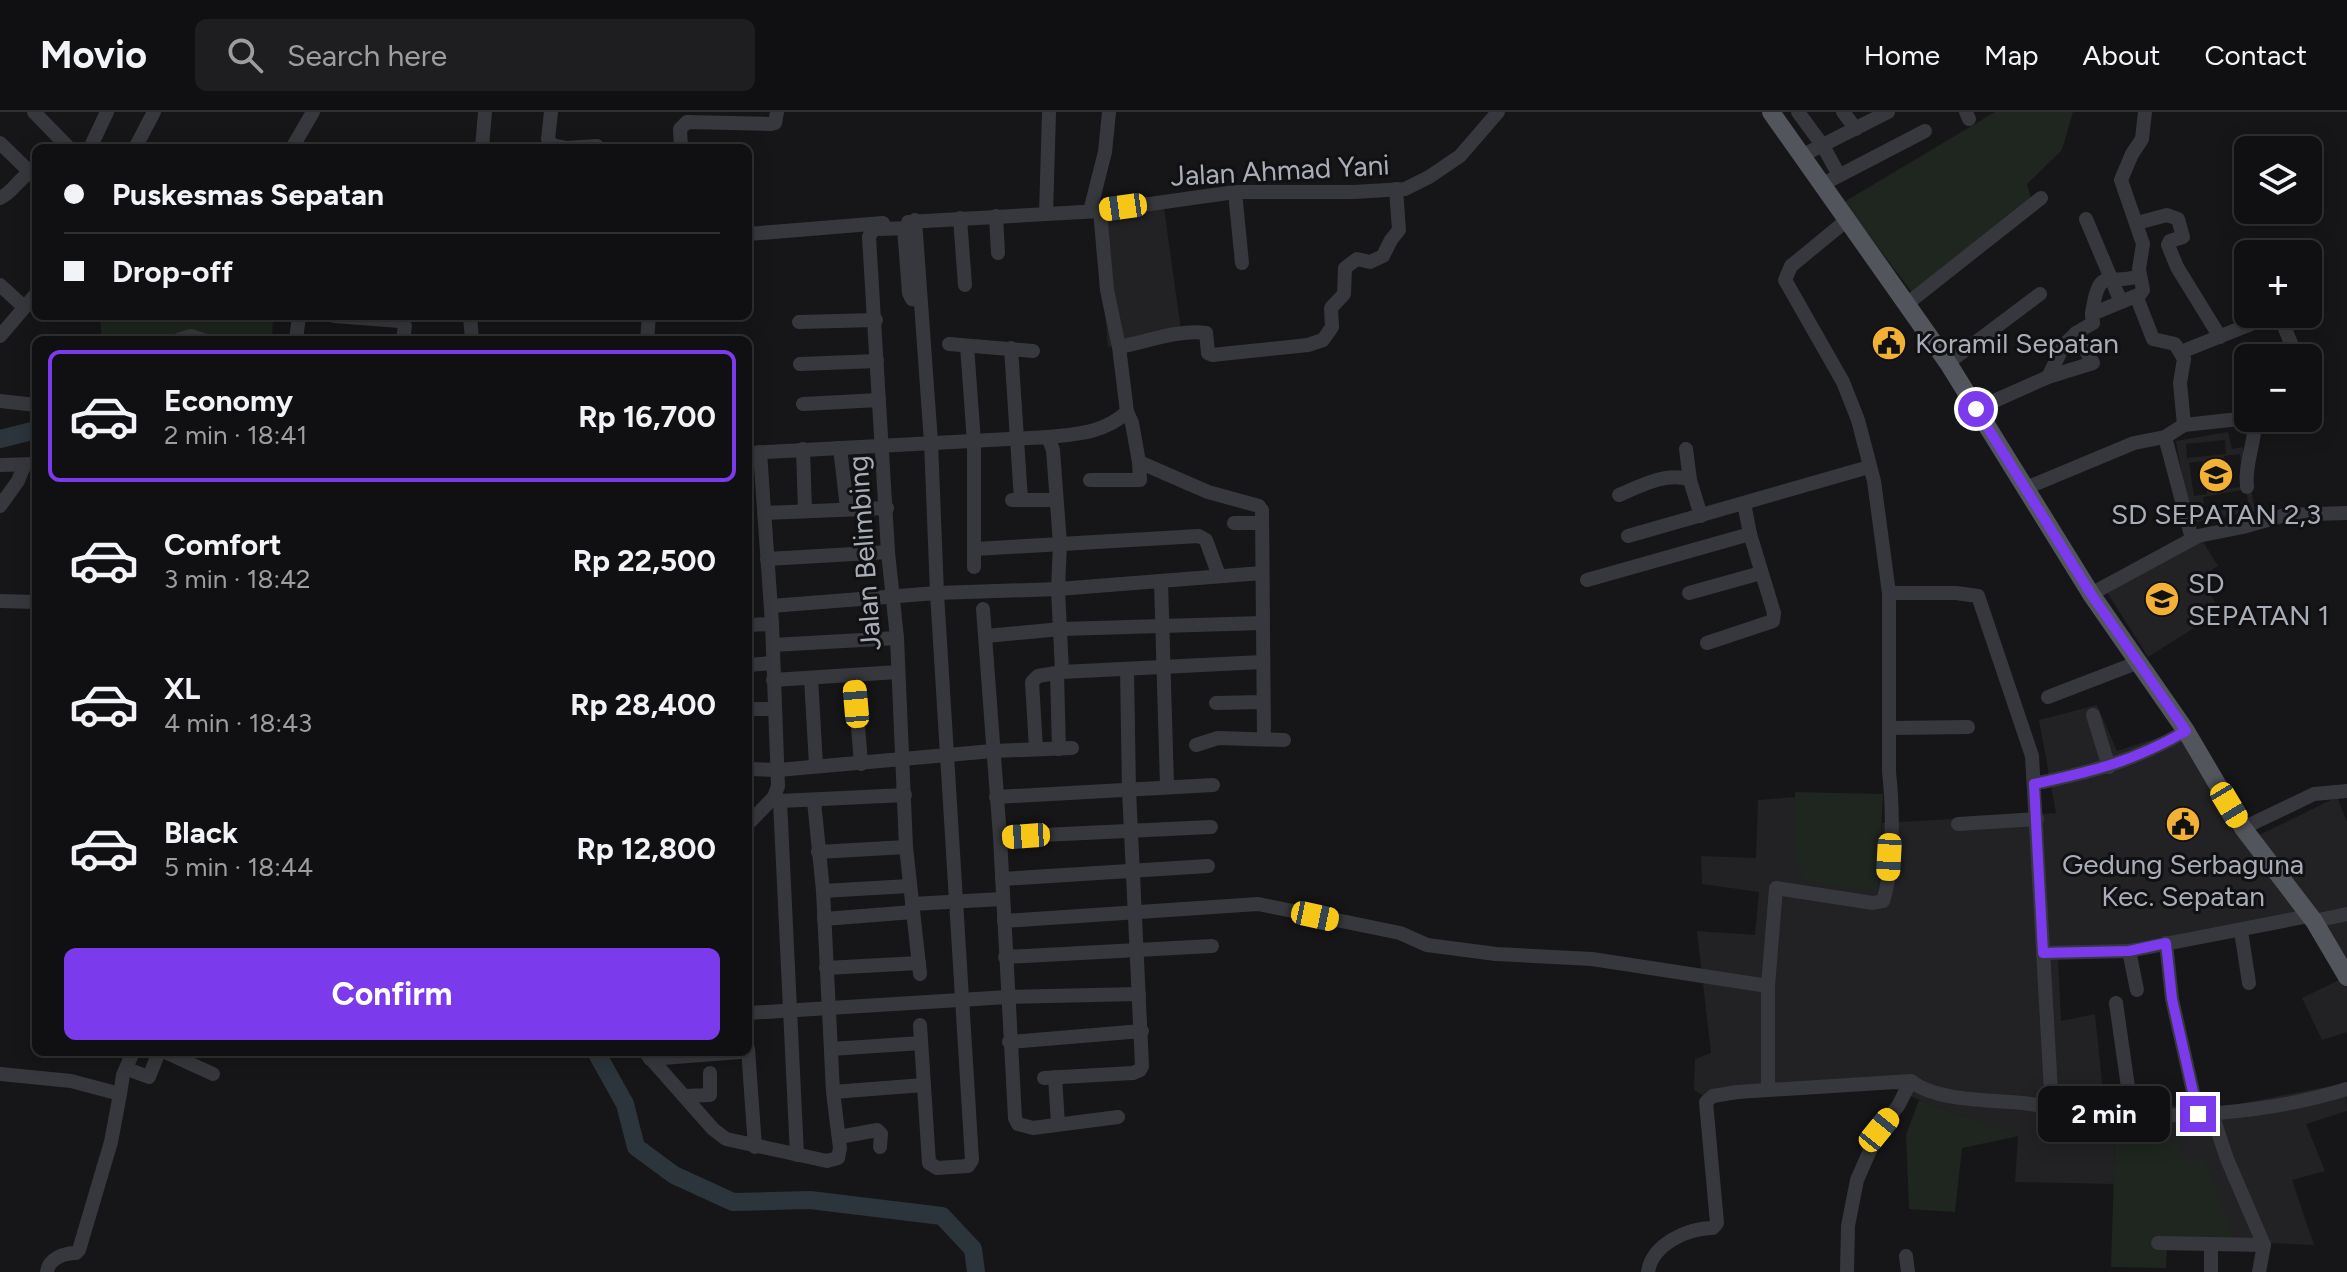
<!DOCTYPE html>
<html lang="en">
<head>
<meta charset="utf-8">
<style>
	:root { --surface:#101012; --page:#1e1e20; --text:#f1f3f6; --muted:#9c9d9f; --line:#303032; --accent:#7c3aed }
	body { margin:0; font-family:Figtree,sans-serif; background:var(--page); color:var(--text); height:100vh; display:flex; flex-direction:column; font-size:30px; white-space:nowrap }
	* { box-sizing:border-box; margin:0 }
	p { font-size:26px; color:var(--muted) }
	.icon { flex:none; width:44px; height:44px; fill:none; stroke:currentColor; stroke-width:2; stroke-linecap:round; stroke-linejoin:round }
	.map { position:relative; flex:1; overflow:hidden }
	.drawer { position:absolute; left:32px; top:224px; width:720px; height:720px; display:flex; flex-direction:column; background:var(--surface); border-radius:12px; box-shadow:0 4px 20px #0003,0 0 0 2px var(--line) }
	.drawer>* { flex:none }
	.hud { position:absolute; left:32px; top:32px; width:720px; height:176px; border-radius:12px; box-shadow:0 4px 20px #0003,0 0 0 2px var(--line); display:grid; align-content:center; height:176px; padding:0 32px; background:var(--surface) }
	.tools { position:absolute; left:2234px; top:24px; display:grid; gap:16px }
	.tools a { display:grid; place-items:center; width:88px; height:88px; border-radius:12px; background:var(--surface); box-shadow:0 4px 20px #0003,0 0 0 2px var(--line); font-size:40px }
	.end { position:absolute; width:36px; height:36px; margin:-18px; border:10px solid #7c3aed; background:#fff; box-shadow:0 0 0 4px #fff }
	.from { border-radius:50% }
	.bubble { position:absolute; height:56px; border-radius:12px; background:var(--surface); box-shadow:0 4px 20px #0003,0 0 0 2px var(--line); font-size:26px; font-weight:700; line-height:56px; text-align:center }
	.car { position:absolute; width:24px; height:48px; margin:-24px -12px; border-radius:10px; box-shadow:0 0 6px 2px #0007; background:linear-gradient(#f5c518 24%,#345 0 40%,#f5c518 0 76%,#345 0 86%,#f5c518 0) }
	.hud b { display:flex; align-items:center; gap:28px; height:76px; font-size:30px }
	.hud b+b { border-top:2px solid var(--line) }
	.hud i { width:20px; height:20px; background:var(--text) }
	ul { padding:14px 0 0; list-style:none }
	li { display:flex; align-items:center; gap:24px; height:132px; margin:0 16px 12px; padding:0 16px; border:4px solid transparent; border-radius:12px }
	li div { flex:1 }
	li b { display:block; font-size:30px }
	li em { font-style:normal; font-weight:700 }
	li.on { border-color:var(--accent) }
	li>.icon { width:72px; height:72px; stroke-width:1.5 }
	.action { display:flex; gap:16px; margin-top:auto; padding:16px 32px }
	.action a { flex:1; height:92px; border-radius:12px; background:var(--accent); color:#fff; font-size:32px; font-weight:700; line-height:92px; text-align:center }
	header { display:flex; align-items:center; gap:48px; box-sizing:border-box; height:112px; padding:0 40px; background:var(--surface); border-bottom:2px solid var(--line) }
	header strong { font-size:38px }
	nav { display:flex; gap:44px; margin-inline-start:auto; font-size:28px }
	.search { width:560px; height:72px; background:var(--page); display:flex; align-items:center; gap:20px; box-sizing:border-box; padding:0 28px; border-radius:12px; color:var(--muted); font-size:30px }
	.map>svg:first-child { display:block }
	.built { fill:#222225; fill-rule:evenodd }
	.green { fill:#1e261f }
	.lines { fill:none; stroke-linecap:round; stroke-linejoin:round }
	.river { stroke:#2c353c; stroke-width:18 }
	.minor { stroke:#37383d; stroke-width:14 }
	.major { stroke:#53555c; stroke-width:18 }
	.route { stroke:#7c3aed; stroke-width:10 }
	.labels { text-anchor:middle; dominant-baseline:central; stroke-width:6; stroke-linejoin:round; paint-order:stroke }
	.street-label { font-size:28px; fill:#a8adb8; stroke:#111113 }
	.poi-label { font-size:28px; fill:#a8adb8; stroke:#111113; text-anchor:start }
</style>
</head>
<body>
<header>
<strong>Movio</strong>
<div class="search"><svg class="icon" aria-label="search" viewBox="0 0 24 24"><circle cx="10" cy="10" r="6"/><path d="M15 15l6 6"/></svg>Search here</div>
<nav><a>Home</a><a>Map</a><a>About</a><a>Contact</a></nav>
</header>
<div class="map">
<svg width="2347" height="1160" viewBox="0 0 2347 1160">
	<rect width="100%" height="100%" fill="#161618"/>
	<!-- built -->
	<g class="built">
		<path d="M1163 89 1181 218 1108 235 1096 97Z"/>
		<path d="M2228 320 2232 337 2243 335 2255 399 2191 411 2176 329ZM2225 328 2226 342 2187 346 2186 332ZM2240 342 2245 374 2229 377 2224 344ZM2202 349 2207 382 2194 384 2189 351ZM2246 377 2248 390 2205 397 2203 385Z"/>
		<path d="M2195 417 2218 454 2200 466 2221 499 2148 545 2103 474Z"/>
		<path d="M2097 593 2117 639 2182 618 2249 728 2337 685 2347 710V920L2322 928 2302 886 2343 866 2306 804 2058 846 2061 909 2095 902 2104 990 2218 996 2346 971 2347 999 2306 1012 2325 1059 2292 1068 2314 1133 2272 1131 2236 1134 2181 1047 2115 1028 2114 1072 2015 1070 2018 1024 1919 988 1879 970 1714 990 1694 978 1695 947 1711 941 1697 819 1755 823 1759 780 1702 772 1701 744 1756 746 1758 688 1795 685V742L1878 780 1882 711 2056 701 2039 608Z"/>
	</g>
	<!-- green -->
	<g class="green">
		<path d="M1995 0H2073L2062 38 2027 72 2034 98 1917 187 1844 90Z"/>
		<path d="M100 204H273L272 228H102Z"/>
		<path d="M1795 680 1883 682 1878 780 1803 769 1795 742Z"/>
		<path d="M1919 988 2019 1024 1962 1036 1955 1100 1909 1097 1906 1023Z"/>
		<path d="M2115 1028H2179L2181 1047 2205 1048 2236 1134 2167 1131 2166 1156 2111 1155Z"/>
	</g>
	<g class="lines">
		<!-- river -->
		<g class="river">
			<path d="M0 327 36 318"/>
			<path d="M596 940 625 992 636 1035 674 1063 733 1090 810 1088 942 1104 973 1137 976 1160"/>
		</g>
		<!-- minor -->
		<g class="minor">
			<path d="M34 0 69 36"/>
			<path d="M551 0 548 27 552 33 567 36 597 34"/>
			<path d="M1798 0 1823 34 1839 63"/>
			<path d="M1843 0 1856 17"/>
			<path d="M1966 0 1969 7"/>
			<path d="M2145 0 2142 27 2132 42 2121 68 2143 132 2139 157 2143 178 2137 186 2153 227 2175 232 2184 247 2180 271 2184 313"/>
			<path d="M0 31 30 60"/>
			<path d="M90 36 107 0"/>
			<path d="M135 36 154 0"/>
			<path d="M292 36 313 0"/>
			<path d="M482 36 485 0"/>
			<path d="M681 36 680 17 687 10 771 12 775 11 777 0"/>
			<path d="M1801 44 1888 0"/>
			<path d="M1821 73 1925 19"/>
			<path d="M1235 80 1242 151"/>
			<path d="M0 86C14 80 21 62 36 58"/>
			<path d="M1090 99 1105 40 1109 0"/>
			<path d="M1046 102 1049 0"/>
			<path d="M996 104 998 141"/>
			<path d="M960 106 965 173"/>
			<path d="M2086 107 2121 190"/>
			<path d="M915 108 931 330 937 481 972 1048 968 1054 937 1056 929 1051 920 913"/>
			<path d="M908 110 1100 99 1235 80H1353L1405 77 1429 65 1460 44 1498 0"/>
			<path d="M2137 111 2167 103 2178 107 2183 125 2170 129 2168 133 2177 155 2220 225"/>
			<path d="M904 116 909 181 912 187 918 188"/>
			<path d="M915 116 877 117 872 119 869 125 888 440 897 526 906 735 920 862"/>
			<path d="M748 122 883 111"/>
			<path d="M0 173 24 195"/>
			<path d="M1908 191 2041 86"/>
			<path d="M2092 202C2099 151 2108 175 2139 164"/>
			<path d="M2279 202 2297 246"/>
			<path d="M334 204 400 209"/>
			<path d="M401 204 400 209 405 214 403 228"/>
			<path d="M470 204 472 228"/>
			<path d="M799 210 876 208"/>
			<path d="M0 224 36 182"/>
			<path d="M178 228 191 224 203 228"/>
			<path d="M296 228 299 204"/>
			<path d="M647 228 649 204"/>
			<path d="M949 232 1033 239"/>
			<path d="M967 234 974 330V455"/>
			<path d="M1119 235C1146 230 1179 217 1206 221L1208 241 1212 243 1308 233 1323 228 1332 215 1331 196 1344 182 1345 156 1357 147 1370 150 1383 144 1391 128 1399 118 1396 77"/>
			<path d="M1011 236 1021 388"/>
			<path d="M2181 240 2276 202"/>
			<path d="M1948 251 2040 182"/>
			<path d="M800 252 877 249"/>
			<path d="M2048 265 2064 233 2076 221"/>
			<path d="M0 289 36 293"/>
			<path d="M803 292 879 288"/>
			<path d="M1976 297 2048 265 2093 251 2076 221 2093 211 2092 202 2138 183"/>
			<path d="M1127 300 1132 311 1139 350 1208 380 1259 394"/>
			<path d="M2267 306 2300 309"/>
			<path d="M1048 325C1077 322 1104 321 1127 300L1119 235 1107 178 1100 99"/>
			<path d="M2165 325 2192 427"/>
			<path d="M840 336 847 396"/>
			<path d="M803 337 805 399"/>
			<path d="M1686 337 1690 368 1701 404"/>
			<path d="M748 341 1048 325 1053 338 1060 432 1058 477 1062 560"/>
			<path d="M0 353 36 352"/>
			<path d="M1090 368H1140L1139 350"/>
			<path d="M2247 375C2244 351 2256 330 2255 306"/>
			<path d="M2026 376 2134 331 2165 325 2184 313 2248 306"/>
			<path d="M1619 383C1640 374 1668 359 1690 368"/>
			<path d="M1012 388H1055"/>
			<path d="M0 394 18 369 24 354"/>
			<path d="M1262 398 1264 627"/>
			<path d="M765 401 887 396"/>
			<path d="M1234 411H1262"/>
			<path d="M1628 424 1869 355"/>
			<path d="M975 437 1199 424 1206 428 1219 464"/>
			<path d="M767 447 888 440"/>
			<path d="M1587 468 1750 422"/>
			<path d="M1161 469 1167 674"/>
			<path d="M1689 481 1761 461"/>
			<path d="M1889 481H1956L1978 484 2032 644 2052 997"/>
			<path d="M2091 482 2198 424 2243 415 2285 403 2347 401"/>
			<path d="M0 489 36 490"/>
			<path d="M771 494 937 481 1058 477 1262 461"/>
			<path d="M983 497 1000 725 1015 1006 1018 1012 1033 1016 1118 1005"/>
			<path d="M748 513 772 512"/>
			<path d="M986 524 1061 517 1262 511"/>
			<path d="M1707 531 1773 509 1774 501 1750 422 1744 391"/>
			<path d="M773 533 897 526"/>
			<path d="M748 553 773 551"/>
			<path d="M1057 562 1059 637"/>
			<path d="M854 563 861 652"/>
			<path d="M811 566 816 653"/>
			<path d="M773 568 898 560"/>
			<path d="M2048 585 2139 550"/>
			<path d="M1216 591 1263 590"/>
			<path d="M748 597H774"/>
			<path d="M2093 603 2109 655"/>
			<path d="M1889 616 1968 615"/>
			<path d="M1196 633 1218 626 1284 628"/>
			<path d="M1036 637 1032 570 1038 564 1062 560 1262 550"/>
			<path d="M748 657 778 658 993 639 1072 636"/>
			<path d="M2034 672C2094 659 2132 650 2186 619"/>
			<path d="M774 685 780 689 797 1043"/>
			<path d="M996 685 1213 673"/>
			<path d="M780 689 905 683"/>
			<path d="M748 712 774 685 778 674 772 512 760 340"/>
			<path d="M1958 712 2037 707"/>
			<path d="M2243 716 2314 682 2347 679"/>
			<path d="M1000 725 1211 715"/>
			<path d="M818 740 906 735"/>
			<path d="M1002 767 1208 754"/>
			<path d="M823 779 909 774"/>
			<path d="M912 792 1002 787"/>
			<path d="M824 807 913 800"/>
			<path d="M1004 809 1258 792 1400 821 1427 833 1496 842 1592 847 1768 874 1776 776 1873 791 1883 789C1894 756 1893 695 1889 660V481L1874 369 1858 308 1843 270 1785 168 1791 154 1847 108"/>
			<path d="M2314 809 2347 802"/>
			<path d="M2241 819 2249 871"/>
			<path d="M2166 831 2172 887 2198 1002"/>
			<path d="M2129 839 2137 878"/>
			<path d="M2043 841 2129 839 2309 804"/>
			<path d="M1005 845 1212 834"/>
			<path d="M826 856 919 851"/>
			<path d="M2116 891 2132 1003"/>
			<path d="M748 901 1008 885 1139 882"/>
			<path d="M1009 930 1142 919"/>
			<path d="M748 937 755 1035"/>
			<path d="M831 937 921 931"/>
			<path d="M165 940 213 962"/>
			<path d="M645 940 713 1017 726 1027 827 1049 838 1046 840 1036 833 980 823 779 814 689"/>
			<path d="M650 947 740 940"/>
			<path d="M127 957 149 965 159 940"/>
			<path d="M0 962 71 969 120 982 111 1030 79 1138 76 1141C64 1141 48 1147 47 1160"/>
			<path d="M1055 965 1058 1012"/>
			<path d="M1044 966 1133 961 1140 958 1142 954 1129 678 1127 557"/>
			<path d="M1768 977V874"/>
			<path d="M833 980 924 973"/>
			<path d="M120 982 123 963 133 940"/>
			<path d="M684 984 710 983V961"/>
			<path d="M2212 1002 2227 1047 2264 1133 2259 1160"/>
			<path d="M839 1025 877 1018 881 1022 880 1035"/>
			<path d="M2158 1131 2264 1133"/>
			<path d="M2211 1133V1160"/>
			<path d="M1906 1144 1908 1160"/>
			<path d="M1648 1160C1652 1132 1688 1116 1713 1116L1717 1111 1706 990 1713 984 1737 980 1911 969C1935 989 1992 988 2023 991 2045 993 2066 1002 2088 1004 2102 1005 2117 1003 2131 1003 2204 1005 2276 999 2347 977"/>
			<path d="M1847 1160 1848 1114 1857 1068 1879 1018 1898 994 1911 969"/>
		</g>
		<!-- major -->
		<path class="major" d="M1771 0 1948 251 2091 482 2186 619 2243 716 2314 809 2347 865"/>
	</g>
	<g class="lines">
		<!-- route -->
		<path class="route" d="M1976 297 2091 482 2186 619C2132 650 2094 659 2034 672L2043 841 2129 839 2166 831 2172 887 2198 1002"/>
	</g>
	<!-- icons -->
	<defs>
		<g id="civic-disc" transform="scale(1.8)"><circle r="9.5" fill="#f2b134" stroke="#111113"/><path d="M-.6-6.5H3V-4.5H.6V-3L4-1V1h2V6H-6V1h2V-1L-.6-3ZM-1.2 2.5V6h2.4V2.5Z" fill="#111"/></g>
		<g id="school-disc" transform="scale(1.8)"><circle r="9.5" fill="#f2b134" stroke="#111113"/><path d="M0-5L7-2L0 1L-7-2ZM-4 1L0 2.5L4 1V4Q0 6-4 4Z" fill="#111"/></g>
	</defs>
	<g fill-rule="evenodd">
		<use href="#civic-disc" x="1889" y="231"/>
		<use href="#school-disc" x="2216" y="363"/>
		<use href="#school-disc" x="2162" y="487"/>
		<use href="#civic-disc" x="2183" y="712"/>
	</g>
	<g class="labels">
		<!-- street labels -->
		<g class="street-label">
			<text transform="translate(1280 58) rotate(-3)">Jalan Ahmad Yani</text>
			<text transform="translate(864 441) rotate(-94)">Jalan Belimbing</text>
		</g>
		<!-- poi labels -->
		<g class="poi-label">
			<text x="1915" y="231">Koramil Sepatan</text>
			<text x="2216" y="402" text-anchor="middle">SD SEPATAN 2,3</text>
			<text x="2188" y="471">SD<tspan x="2188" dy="32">SEPATAN 1</tspan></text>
			<text x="2183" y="752" text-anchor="middle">Gedung Serbaguna<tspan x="2183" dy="32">Kec. Sepatan</tspan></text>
		</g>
	</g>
</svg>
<div class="tools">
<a><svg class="icon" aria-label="layers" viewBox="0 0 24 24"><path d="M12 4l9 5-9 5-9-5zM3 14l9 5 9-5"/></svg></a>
<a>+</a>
<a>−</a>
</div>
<i class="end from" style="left:1976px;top:297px"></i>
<i class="end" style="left:2198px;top:1002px"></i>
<div class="bubble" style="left:2038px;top:974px;width:132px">2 min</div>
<i class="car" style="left:1123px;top:95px;rotate:262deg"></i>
<i class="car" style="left:856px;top:592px;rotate:355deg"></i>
<i class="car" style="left:2229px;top:693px;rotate:149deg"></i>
<i class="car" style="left:1026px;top:724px;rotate:266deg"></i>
<i class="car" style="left:1889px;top:745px;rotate:183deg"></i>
<i class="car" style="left:1315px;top:804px;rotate:102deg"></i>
<i class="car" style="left:1879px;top:1018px;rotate:39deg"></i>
<div class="hud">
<b><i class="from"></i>Puskesmas Sepatan</b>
<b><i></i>Drop-off</b>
</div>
<section class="drawer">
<ul>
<li class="on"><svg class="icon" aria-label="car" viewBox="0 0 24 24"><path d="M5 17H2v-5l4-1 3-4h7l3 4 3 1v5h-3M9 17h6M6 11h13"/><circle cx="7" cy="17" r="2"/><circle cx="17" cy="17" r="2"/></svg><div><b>Economy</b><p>2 min · 18:41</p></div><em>Rp 16,700</em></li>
<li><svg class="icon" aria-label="car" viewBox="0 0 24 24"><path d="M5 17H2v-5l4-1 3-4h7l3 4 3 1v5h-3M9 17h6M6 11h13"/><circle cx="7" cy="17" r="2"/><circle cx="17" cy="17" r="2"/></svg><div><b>Comfort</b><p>3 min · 18:42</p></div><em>Rp 22,500</em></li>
<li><svg class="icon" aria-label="car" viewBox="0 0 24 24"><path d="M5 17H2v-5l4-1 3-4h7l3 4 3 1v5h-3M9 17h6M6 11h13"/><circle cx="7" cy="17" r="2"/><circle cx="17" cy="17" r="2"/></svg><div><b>XL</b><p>4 min · 18:43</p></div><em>Rp 28,400</em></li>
<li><svg class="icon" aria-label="car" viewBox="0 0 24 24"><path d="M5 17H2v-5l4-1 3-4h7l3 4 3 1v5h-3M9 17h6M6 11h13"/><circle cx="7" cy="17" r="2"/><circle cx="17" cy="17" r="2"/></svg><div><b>Black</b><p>5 min · 18:44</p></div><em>Rp 12,800</em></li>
</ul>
<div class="action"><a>Confirm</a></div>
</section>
</div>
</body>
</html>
